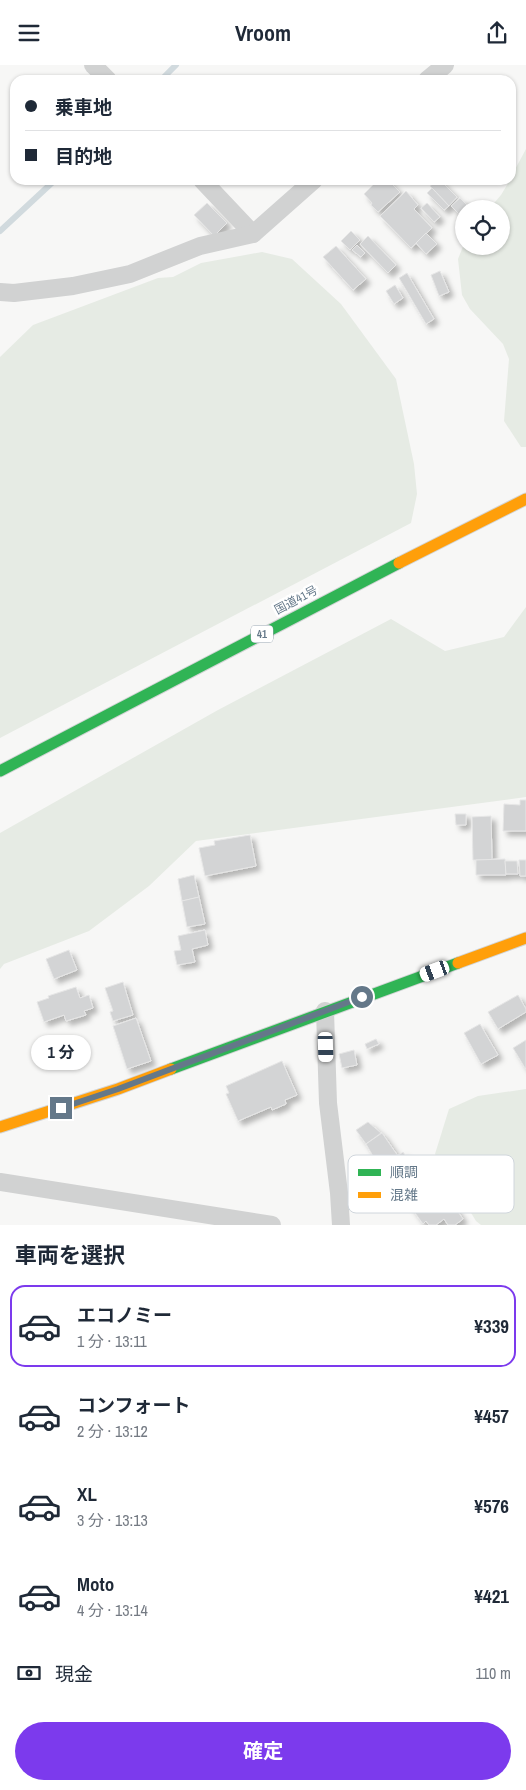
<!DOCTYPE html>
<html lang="ja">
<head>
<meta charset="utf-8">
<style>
	:root { --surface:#fff; --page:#f6f6f7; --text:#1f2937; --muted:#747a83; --line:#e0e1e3; --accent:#7c3aed }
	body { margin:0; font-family:"Archivo Narrow","Noto Sans JP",sans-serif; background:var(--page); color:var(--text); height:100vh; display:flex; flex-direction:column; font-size:19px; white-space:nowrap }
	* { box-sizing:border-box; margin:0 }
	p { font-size:16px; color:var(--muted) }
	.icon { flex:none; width:28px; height:28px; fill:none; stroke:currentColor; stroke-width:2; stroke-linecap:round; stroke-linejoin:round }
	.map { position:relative; height:1160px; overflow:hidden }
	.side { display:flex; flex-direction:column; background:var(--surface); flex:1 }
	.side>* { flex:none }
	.guide { position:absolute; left:10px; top:10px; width:506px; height:110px; border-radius:15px; box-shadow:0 1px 4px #0004; display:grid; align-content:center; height:110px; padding:0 15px; background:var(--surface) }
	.fabs { position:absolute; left:455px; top:135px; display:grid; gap:10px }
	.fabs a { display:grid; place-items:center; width:55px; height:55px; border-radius:50%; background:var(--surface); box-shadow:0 1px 4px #0004; font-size:25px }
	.end { position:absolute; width:22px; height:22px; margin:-11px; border:6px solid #647889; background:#fff; box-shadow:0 0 0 2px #fff }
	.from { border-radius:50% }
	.bubble { position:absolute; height:35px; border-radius:18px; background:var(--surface); box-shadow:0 1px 4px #0004; font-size:16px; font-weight:700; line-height:35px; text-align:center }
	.car { position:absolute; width:15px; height:30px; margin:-15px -8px; border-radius:6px; box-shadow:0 0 4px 1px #0007; background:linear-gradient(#fff 24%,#345 0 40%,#fff 0 76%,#345 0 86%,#fff 0) }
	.guide b { display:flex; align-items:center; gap:18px; height:48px; font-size:19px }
	.guide b+b { border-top:1px solid var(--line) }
	.guide i { width:12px; height:12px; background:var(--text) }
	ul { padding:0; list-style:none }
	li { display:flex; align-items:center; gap:15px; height:82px; margin:0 10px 8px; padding:0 5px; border:2px solid transparent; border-radius:15px }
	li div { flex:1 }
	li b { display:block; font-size:19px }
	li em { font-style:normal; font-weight:700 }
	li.selected { border-color:var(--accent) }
	li>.icon { width:45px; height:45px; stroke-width:1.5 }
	h2 { padding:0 15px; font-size:22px; line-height:60px }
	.pay { display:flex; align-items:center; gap:12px; height:55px; padding:0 15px; font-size:19px }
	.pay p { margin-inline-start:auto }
	.primary-button { display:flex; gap:10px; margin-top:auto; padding:10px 15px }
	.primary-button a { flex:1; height:58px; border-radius:30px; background:var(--accent); color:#fff; font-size:20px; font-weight:700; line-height:58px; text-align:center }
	header { display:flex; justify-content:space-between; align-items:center; height:65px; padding:0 15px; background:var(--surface); font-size:22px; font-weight:700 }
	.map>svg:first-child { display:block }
	.green { fill:#e6ebe4 }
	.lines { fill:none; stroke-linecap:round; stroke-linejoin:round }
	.stream { stroke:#d1dade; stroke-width:6 }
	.building { fill:#d3d4d5; stroke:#e6e6e6; filter:url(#shadow) }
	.fast-casing { stroke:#d2d4d5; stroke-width:13 }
	.slow-casing { stroke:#d2d4d5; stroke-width:13 }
	.street { stroke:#d1d2d2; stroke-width:18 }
	.fast { stroke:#30b455; stroke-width:11 }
	.slow { stroke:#ff9f0a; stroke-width:11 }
	.route { stroke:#647889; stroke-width:6 }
	.labels { text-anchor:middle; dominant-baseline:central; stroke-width:5; stroke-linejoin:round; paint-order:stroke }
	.shield { fill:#fff; stroke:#92a0ac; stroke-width:1 }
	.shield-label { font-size:11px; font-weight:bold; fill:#647889 }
	.street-label { font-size:12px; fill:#647889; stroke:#fff }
	.key { fill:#fff; stroke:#d0d6dc; stroke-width:1 }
	.key-label { font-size:14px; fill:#647889 }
</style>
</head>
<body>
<header><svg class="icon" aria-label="menu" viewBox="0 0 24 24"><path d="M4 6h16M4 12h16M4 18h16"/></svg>Vroom<svg class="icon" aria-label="share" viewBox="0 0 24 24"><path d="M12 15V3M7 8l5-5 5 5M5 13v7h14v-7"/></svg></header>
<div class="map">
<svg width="526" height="1160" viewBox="0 0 526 1160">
	<defs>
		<filter id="shadow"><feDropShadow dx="4.5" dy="4.5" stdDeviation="2.5" flood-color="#0004"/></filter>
	</defs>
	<rect width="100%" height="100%" fill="#f7f7f6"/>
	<!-- green -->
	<g class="green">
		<path d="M526 84V382H521L504 356 509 294 503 279 470 244 462 230 458 194 464 179V181H501V144H489L501 130 510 115H511V112Z"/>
		<path d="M262 187 292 194 341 239 396 314 414 399 417 429 411 458 0 673V292L33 260 158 213 173 212 201 198Z"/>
		<path d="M526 542V732L196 776 149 821 89 866 4 899 0 904V768L218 645 391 554 445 586 504 572Z"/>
		<path d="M526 1024V1160H481L476 1156 435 1089 449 1044 478 1031Z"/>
	</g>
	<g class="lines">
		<!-- stream -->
		<g class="stream">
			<path d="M161 15 176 0"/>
			<path d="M0 166 55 115"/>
		</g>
	</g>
	<!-- building -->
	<g class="building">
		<path d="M378 115H388L400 127 378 147 371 140 372 138 364 129Z"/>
		<path d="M437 115H440L457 132 449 141 430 121Z"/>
		<path d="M432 123 449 141 444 145 427 128Z"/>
		<path d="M406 126 418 140 414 144 432 163 411 183 380 151Z"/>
		<path d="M460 133 471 144H464V154L451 141Z"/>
		<path d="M207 138 227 158 214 171 194 150Z"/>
		<path d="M427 138 440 152 434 157 421 143Z"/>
		<path d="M351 166 360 175 350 185 341 176Z"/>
		<path d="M426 168 437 179 426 189 416 178Z"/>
		<path d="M368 171 396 200 388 208 360 179Z"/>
		<path d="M357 180 365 188 361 192 352 185Z"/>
		<path d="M336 181 366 214 353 225 323 192Z"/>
		<path d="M440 206 449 227 439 231 431 210Z"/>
		<path d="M407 208 434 254 426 259 399 213Z"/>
		<path d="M395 220 403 233 394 239 386 226Z"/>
		<path d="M520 735H526V766H503L504 739 520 740Z"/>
		<path d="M455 749H466V760H456Z"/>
		<path d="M491 751 492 795H473L472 752Z"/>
		<path d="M250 770 256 801 205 811 199 783 215 780 214 776Z"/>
		<path d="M505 794 506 810H476V795Z"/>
		<path d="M519 795H526V811H520Z"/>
		<path d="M505 796H517L518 809H506Z"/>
		<path d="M194 810 199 832 182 836 178 814Z"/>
		<path d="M199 832 205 859 187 862 182 836Z"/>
		<path d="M205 865 208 880 192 884 195 897 177 900 174 886 181 885 178 871Z"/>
		<path d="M69 885 77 905 54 914 46 894Z"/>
		<path d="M123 917 133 950 113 956 110 947 113 946 105 923Z"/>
		<path d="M76 922 80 933 89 930 93 943 84 946 86 950 66 956 64 950 44 957 37 937 49 933 48 931Z"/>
		<path d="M518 930 526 944V947L498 964 488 947Z"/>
		<path d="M136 953 151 996 127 1004 113 961Z"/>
		<path d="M480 959 498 990 481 999 464 968Z"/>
		<path d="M376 974 379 979 367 984 365 979Z"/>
		<path d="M526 975V1003H525L513 983Z"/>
		<path d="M354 985 357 1000 342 1003 339 989Z"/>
		<path d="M282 996 297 1030 285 1035 286 1039 272 1045 271 1042 238 1056 226 1029 229 1028 226 1021Z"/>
		<path d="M368 1057 381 1068 366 1079 356 1065Z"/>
		<path d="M382 1068 398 1091 380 1103 366 1079Z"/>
		<path d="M403 1087 428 1124 407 1139 382 1102Z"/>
		<path d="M434 1120 449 1141 452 1138 463 1154 455 1160H448L444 1154 436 1160H429L426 1156 423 1159 408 1138Z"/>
	</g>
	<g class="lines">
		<!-- fast casing -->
		<g class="fast-casing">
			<g id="fast">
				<path d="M0 706 399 498"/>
				<path d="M171 1004 458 898"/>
			</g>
		</g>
		<!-- slow casing -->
		<g class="slow-casing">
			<g id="slow">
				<path d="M399 498 526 434"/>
				<path d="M458 898 526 873"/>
				<path d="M0 1062 118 1024 171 1004"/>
			</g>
		</g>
		<!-- street -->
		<g class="street">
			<path d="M93 0 108 15"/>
			<path d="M427 15 445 0"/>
			<path d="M202 115 253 169"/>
			<path d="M0 227 14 228 73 221 130 209 200 181 253 169 314 115"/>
			<path d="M325 946 328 1038 339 1128 341 1160"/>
			<path d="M0 1117 272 1160"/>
		</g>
		<!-- fast -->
		<use href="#fast" class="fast"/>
		<!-- slow -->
		<use href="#slow" class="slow"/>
	</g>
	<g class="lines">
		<!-- route -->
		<path class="route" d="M61 1043 118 1024 362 932"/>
	</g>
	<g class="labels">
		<!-- shield labels -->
		<rect class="shield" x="251" y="560.5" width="22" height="17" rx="4"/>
		<g class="shield-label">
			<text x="262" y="569">41</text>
		</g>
		<!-- street labels -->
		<g class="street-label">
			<text transform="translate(296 535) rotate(-28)">国道41号</text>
		</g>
	</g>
	<!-- legend -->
	<rect x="348" y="1090" width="166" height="58" rx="8" class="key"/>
	<rect x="358" y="1104" width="23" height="7" fill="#30b455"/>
	<rect x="358" y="1127" width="23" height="6" fill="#ff9f0a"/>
	<g class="key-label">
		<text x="390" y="1112">順調</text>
		<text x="390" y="1135">混雑</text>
	</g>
</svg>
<div class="fabs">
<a><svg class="icon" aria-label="locate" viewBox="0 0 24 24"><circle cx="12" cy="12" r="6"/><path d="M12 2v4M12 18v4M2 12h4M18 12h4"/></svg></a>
</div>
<i class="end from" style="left:362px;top:932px"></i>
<i class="end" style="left:61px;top:1043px"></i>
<div class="bubble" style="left:31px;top:970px;width:60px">1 分</div>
<i class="car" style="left:435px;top:906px;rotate:250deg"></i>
<i class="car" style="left:326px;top:982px;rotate:178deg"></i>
<div class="guide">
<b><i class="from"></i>乗車地</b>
<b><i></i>目的地</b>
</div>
</div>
<section class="side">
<h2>車両を選択</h2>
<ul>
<li class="selected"><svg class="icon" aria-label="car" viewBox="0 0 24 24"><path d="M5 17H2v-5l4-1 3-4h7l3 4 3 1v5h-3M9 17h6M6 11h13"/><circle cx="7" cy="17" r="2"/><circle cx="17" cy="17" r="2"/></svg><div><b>エコノミー</b><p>1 分 · 13:11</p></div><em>¥339</em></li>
<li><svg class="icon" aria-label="car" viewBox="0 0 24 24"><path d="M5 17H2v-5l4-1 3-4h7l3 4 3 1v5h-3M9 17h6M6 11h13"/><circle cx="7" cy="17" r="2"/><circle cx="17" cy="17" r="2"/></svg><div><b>コンフォート</b><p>2 分 · 13:12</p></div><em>¥457</em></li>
<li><svg class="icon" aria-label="car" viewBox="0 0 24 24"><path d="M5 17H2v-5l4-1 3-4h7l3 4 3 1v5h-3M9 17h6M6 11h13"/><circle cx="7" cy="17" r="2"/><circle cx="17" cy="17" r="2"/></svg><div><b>XL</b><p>3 分 · 13:13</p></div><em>¥576</em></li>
<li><svg class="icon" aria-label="car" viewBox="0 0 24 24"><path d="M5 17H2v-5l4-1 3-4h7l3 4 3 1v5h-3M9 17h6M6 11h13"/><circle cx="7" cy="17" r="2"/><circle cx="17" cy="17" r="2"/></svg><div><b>Moto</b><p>4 分 · 13:14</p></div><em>¥421</em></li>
</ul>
<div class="pay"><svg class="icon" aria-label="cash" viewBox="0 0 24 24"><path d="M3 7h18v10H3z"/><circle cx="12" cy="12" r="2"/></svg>現金<p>110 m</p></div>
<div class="primary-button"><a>確定</a></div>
</section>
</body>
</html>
